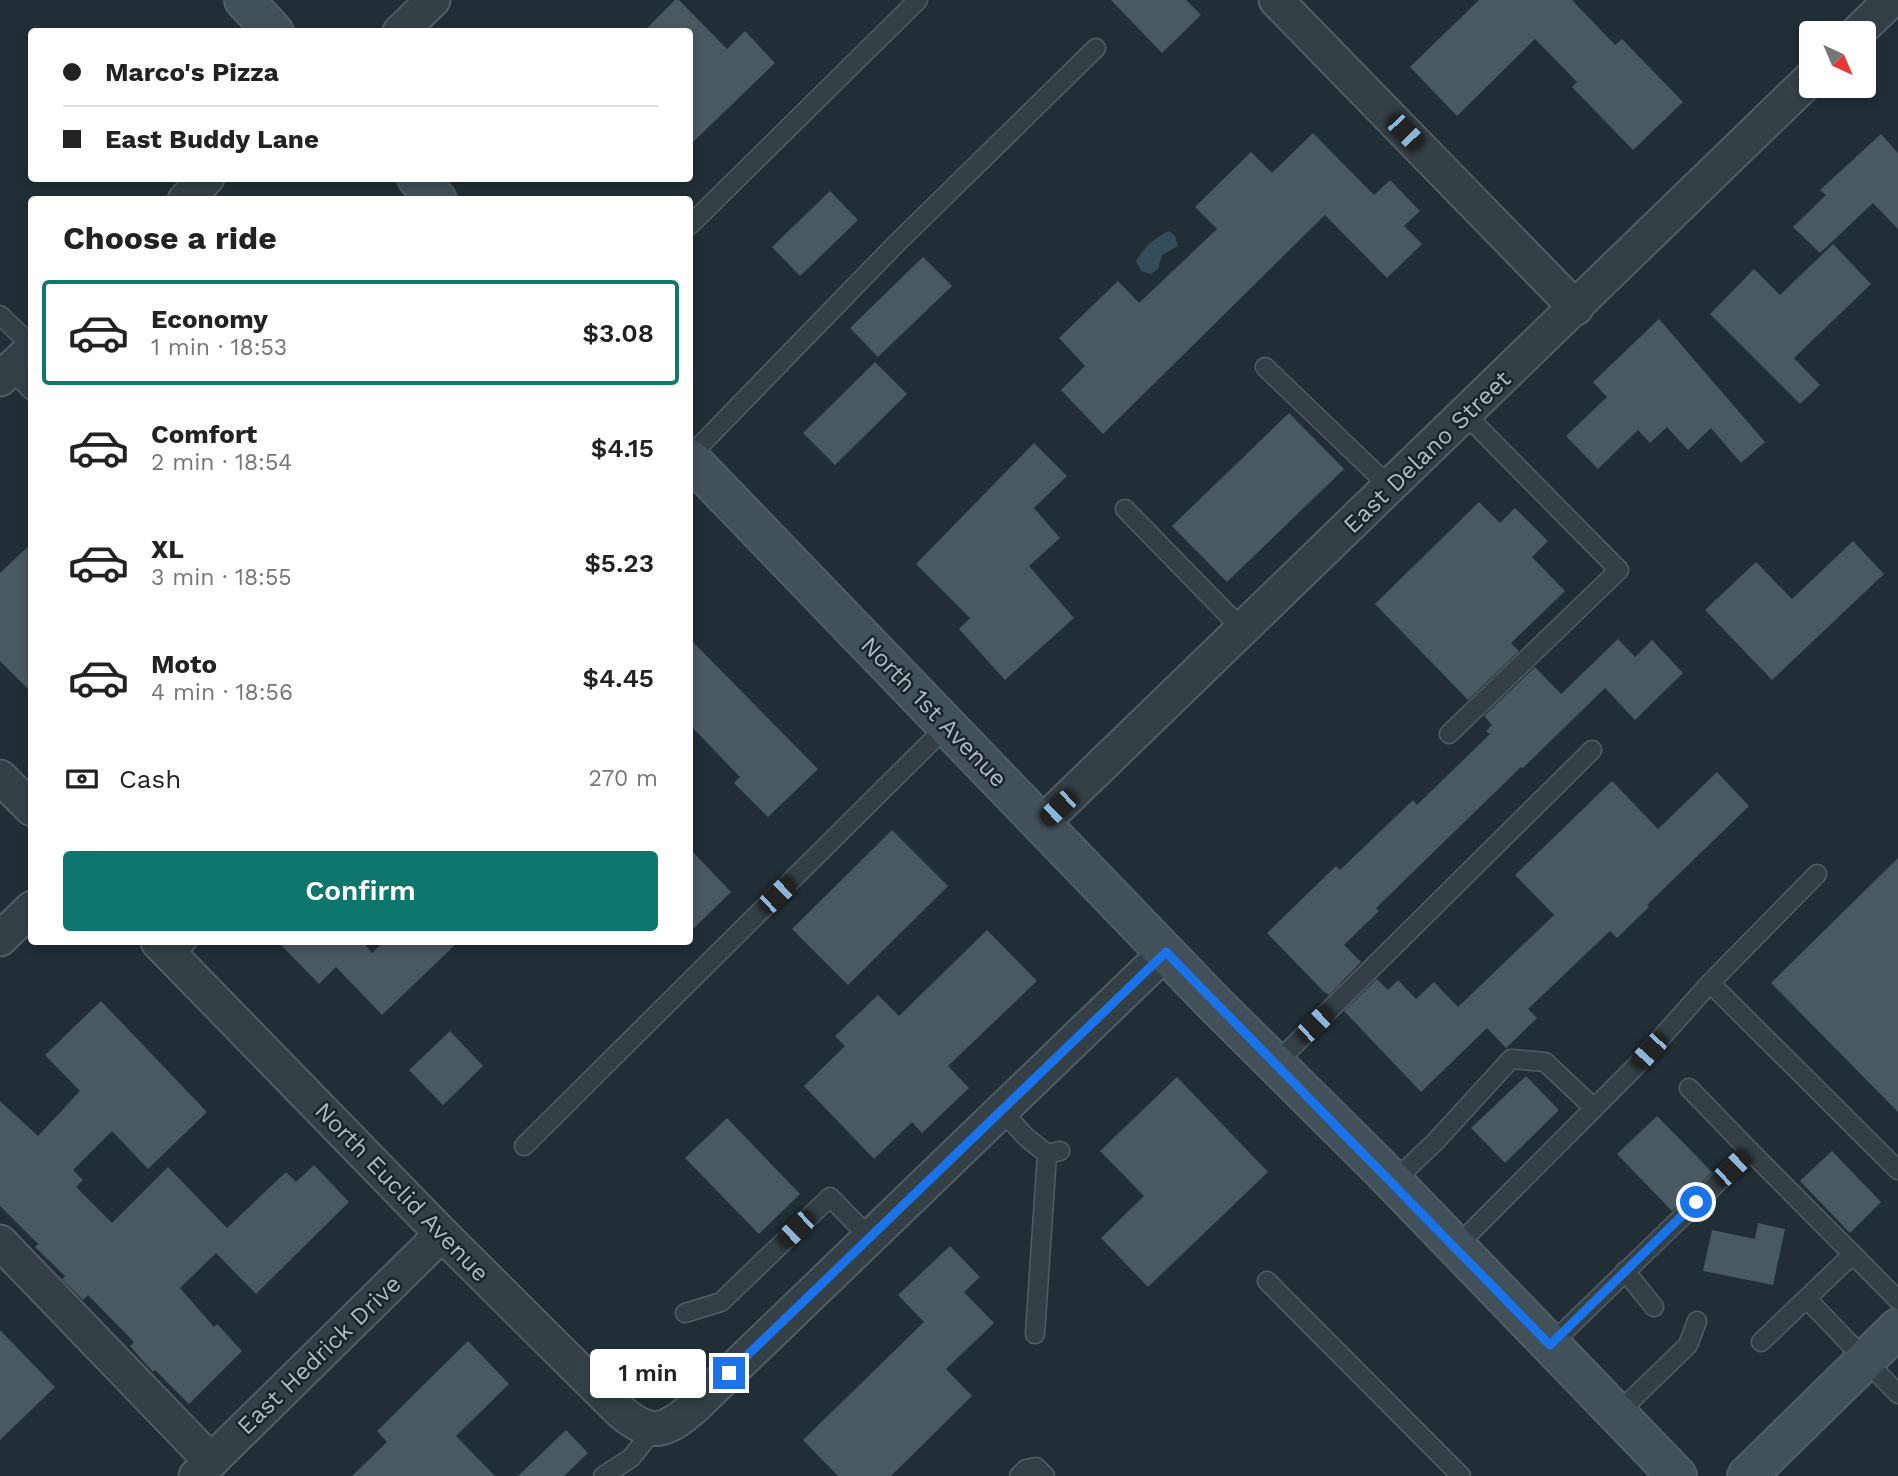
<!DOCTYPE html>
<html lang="en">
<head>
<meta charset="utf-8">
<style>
	:root { --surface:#fff; --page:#f2f2f2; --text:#222; --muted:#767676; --line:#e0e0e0; --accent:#0f766e }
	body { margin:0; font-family:"Work Sans",sans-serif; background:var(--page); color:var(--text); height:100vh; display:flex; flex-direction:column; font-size:26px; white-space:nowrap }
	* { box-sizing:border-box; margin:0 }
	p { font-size:23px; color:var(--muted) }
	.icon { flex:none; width:38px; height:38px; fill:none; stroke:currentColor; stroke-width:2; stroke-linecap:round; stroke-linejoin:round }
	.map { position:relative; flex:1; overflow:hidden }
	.side { position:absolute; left:28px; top:196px; width:665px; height:749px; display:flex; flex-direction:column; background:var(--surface); border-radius:7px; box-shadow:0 4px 10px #0003 }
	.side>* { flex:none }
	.top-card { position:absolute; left:28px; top:28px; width:665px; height:154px; border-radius:7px; box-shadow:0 4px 10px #0003; display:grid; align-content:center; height:154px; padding:0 35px; background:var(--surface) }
	.needle { width:46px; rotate:136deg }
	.tools { position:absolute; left:1799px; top:21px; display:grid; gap:14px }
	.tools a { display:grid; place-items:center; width:77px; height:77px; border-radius:7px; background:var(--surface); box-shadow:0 4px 10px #0003; font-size:35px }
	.end { position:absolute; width:32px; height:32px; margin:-16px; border:9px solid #1a73e8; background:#fff; box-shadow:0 0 0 4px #fff }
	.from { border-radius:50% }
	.bubble { position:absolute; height:49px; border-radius:7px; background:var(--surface); box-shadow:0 4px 10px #0003; font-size:23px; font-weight:600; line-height:49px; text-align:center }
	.car { position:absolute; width:21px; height:42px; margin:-21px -10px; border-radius:9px; box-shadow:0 0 5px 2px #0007; background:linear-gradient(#222 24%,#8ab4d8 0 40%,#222 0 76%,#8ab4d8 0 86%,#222 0) }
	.top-card b { display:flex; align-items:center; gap:24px; height:66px; font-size:26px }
	.top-card b+b { border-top:2px solid var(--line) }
	.top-card i { width:18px; height:18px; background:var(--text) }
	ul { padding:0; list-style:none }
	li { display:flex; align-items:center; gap:21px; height:105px; margin:0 14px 10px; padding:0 21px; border:4px solid transparent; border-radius:7px }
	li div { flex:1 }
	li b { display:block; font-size:26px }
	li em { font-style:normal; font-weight:600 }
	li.active { border-color:var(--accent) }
	li>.icon { width:63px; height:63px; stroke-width:1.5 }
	h2 { padding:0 35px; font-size:32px; line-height:84px }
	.pay { display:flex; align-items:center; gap:18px; height:77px; padding:0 35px; font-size:26px }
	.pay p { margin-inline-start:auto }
	.cta { display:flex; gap:14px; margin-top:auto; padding:14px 35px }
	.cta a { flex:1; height:80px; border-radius:7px; background:var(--accent); color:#fff; font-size:28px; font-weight:600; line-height:80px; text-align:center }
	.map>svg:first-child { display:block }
	.water { fill:#334d5a }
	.building { fill:#495961 }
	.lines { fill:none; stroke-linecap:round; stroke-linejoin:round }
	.lane-casing { stroke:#515e64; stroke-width:21 }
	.street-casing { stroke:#515e64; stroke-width:37 }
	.secondary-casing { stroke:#515e64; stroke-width:42 }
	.lane { stroke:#344046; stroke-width:18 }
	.street { stroke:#344046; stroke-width:33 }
	.secondary { stroke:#425059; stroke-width:38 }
	.route { stroke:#1a73e8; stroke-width:9 }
	.labels { text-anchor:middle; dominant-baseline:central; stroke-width:5; stroke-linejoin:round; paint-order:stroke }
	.street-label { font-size:24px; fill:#aebbc3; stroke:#1a242a }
</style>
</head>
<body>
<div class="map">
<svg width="1898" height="1476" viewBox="0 0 1898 1476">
	<rect width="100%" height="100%" fill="#212e35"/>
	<!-- water -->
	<path class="water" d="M1169 231 1175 236 1178 246 1162 255 1158 269 1151 274 1141 271 1136 261C1145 246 1153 239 1169 231Z"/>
	<!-- building -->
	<g class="building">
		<path d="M675 0H679L727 49 745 31 775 63 690 145V32H643Z"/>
		<path d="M1111 0H1186L1201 15 1162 53Z"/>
		<path d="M1479 0H1572L1615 45 1622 39 1683 102 1633 150 1572 87 1577 82 1535 39 1457 116 1410 67Z"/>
		<path d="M1313 133 1374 195 1390 180 1420 211 1404 226 1422 244 1387 278 1325 215 1103 434 1061 390 1085 366 1059 338 1118 281 1139 303 1217 229 1195 207 1251 152 1272 173Z"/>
		<path d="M1881 134 1898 153V229L1873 203 1820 253 1793 227 1826 195 1820 190Z"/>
		<path d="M830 191 858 220 800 276 772 247Z"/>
		<path d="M1833 244 1871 284 1794 358 1820 385 1800 404 1710 314 1754 269 1780 295Z"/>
		<path d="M923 257 952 286 878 357 850 328Z"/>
		<path d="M1659 319 1765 442 1741 463 1711 428 1688 450 1667 427 1650 443 1638 430 1598 469 1566 436 1607 397 1593 382Z"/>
		<path d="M875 362 907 394 835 465 803 433Z"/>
		<path d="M1289 413 1344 469 1227 582 1172 526Z"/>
		<path d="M1034 443 1067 476 1034 508 1060 538 1029 566 1074 618 1005 680 959 629 970 618 916 564Z"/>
		<path d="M1479 502 1500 523 1515 508 1548 541 1532 557 1565 591 1511 643 1519 651 1468 700 1375 604Z"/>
		<path d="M1853 541 1884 574 1772 680 1705 610 1756 562 1792 599Z"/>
		<path d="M32 543V693L0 661V573Z"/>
		<path d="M690 639 818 769 768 817 734 783 740 777 690 725Z"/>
		<path d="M1618 639 1635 657 1652 640 1683 673 1635 720 1605 688 1523 768 1521 767 1376 908 1379 911 1344 945 1361 962 1329 995 1324 992 1267 933 1336 866 1340 870 1413 800 1417 805 1490 734 1486 731 1492 725 1484 716 1535 667 1561 694Z"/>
		<path d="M1717 772 1749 806 1647 905 1649 907 1617 938 1610 931 1528 1009 1537 1018 1506 1048 1487 1028 1421 1092 1344 1011 1377 979 1388 990 1398 980 1416 999 1434 982 1458 1007 1554 915 1515 875 1612 781 1658 829Z"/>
		<path d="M892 830 948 886 848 985 792 929Z"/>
		<path d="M690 849 731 892 690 932Z"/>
		<path d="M1898 858V1112L1771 983Z"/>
		<path d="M987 930 1037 981 948 1066 969 1088 922 1133 912 1122 874 1159 804 1086 845 1046 835 1036 878 995 899 1016Z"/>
		<path d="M278 942H363L372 953 383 942H458L382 1015 336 967 319 984Z"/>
		<path d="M101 1001 207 1112 148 1169 112 1131 73 1170 83 1180 76 1187 112 1223 168 1167 227 1228 286 1172 296 1182 314 1165 349 1202 256 1294 216 1253 180 1288 214 1327 217 1324 242 1351 189 1404 155 1370 153 1372 130 1346 134 1342 88 1295 83 1300 62 1279 65 1276 35 1247 38 1244 0 1206V1101L38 1136 80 1091 45 1055Z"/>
		<path d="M450 1031 483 1066 443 1105 409 1070Z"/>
		<path d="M1526 1076 1559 1110 1505 1163 1471 1128Z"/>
		<path d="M1177 1077 1268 1172 1148 1287 1101 1238 1144 1196 1100 1151Z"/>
		<path d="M1657 1116 1712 1172 1672 1211 1617 1154Z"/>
		<path d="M727 1118 800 1194 759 1234 685 1158Z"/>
		<path d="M1832 1151 1881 1202 1850 1233 1800 1181Z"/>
		<path d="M1758 1223 1785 1229 1773 1285 1703 1271 1712 1230 1755 1239Z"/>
		<path d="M950 1246 980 1277 964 1292 994 1323 946 1369 972 1396 891 1476H838L803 1440 924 1322 898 1295Z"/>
		<path d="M0 1330 55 1387 0 1440Z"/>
		<path d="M468 1341 509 1384 456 1436 495 1476H352L387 1442 377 1431Z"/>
		<path d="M566 1430 588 1453 564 1476H518Z"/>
	</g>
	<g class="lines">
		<!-- lane casing -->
		<g class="lane-casing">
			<g id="lane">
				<path d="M690 225 918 0"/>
				<path d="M0 315 32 346"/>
				<path d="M1265 367 1390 487"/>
				<path d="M11 369 32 391"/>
				<path d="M690 456 896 244 1096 48"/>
				<path d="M1125 509 1243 630"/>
				<path d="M1449 734 1619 570 1465 414"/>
				<path d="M172 956 187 942"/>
				<path d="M1710 983 1898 1170"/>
				<path d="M1276 1063 1592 750"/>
				<path d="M1689 1088 1750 1151"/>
				<path d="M1002 1111 1026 1137 1047 1154 1060 1151"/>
				<path d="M524 1146 948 725"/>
				<path d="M1393 1182 1435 1142 1511 1059 1545 1062 1594 1108"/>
				<path d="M1456 1247 1634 1068 1710 983 1817 874"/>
				<path d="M1625 1271 1654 1307"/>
				<path d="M1267 1281 1461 1476"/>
				<path d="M1807 1299 1898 1394"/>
				<path d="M685 1313 721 1302 830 1197 871 1239"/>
				<path d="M1035 1334 1047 1154"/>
				<path d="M1761 1342 1853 1254"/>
				<path d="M1550 1345 1750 1151 1898 1300"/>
				<path d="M1617 1414 1688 1345 1697 1321"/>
				<path d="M603 1476 631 1458 654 1429"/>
				<path d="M1019 1476 1026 1469 1036 1467 1045 1476"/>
			</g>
		</g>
		<!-- street casing -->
		<g class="street-casing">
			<g id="street">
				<path d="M1276 0 1576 308"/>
				<path d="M400 32 433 0"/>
				<path d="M1857 33 1891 0"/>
				<path d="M185 200 207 178"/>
				<path d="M0 379 32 349"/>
				<path d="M0 777 32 809"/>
				<path d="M1041 824 1811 78"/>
				<path d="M0 939 32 908"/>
				<path d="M158 942 442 1234 620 1411C651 1437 664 1433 694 1407L1166 952"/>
				<path d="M0 1242 211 1461"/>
				<path d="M196 1476 442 1234"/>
			</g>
		</g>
		<!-- secondary casing -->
		<g class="secondary-casing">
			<g id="secondary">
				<path d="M244 0 274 32"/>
				<path d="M417 178 437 200"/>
				<path d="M690 459 1212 1001 1380 1168 1677 1476"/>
				<path d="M1747 1476 1898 1328"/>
			</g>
		</g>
		<!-- lane -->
		<use href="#lane" class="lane"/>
		<!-- street -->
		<use href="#street" class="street"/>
		<!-- secondary -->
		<use href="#secondary" class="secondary"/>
	</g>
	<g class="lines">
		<!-- route -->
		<path class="route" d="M729 1373 1166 952 1550 1345 1696 1202"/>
	</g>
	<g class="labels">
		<!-- street labels -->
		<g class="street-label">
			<text transform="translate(1427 452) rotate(-44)">East Delano Street</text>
			<text transform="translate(934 712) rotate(46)">North 1st Avenue</text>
			<text transform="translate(402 1192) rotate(46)">North Euclid Avenue</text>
			<text transform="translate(319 1355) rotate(-44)">East Hedrick Drive</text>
		</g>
	</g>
</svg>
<div class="tools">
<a><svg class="needle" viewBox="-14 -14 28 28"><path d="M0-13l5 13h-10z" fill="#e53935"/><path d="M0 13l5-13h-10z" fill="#767676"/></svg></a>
</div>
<i class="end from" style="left:1696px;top:1202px"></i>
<i class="end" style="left:729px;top:1373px"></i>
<div class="bubble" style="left:590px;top:1349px;width:116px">1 min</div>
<i class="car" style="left:1405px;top:132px;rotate:136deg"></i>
<i class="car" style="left:1058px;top:808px;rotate:227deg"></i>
<i class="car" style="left:777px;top:895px;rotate:46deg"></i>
<i class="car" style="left:1315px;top:1024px;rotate:46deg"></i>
<i class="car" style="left:1649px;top:1051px;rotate:222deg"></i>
<i class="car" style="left:1732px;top:1168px;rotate:46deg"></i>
<i class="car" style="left:796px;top:1229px;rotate:226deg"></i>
<div class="top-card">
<b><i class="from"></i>Marco's Pizza</b>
<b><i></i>East Buddy Lane</b>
</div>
<section class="side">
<h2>Choose a ride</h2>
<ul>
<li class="active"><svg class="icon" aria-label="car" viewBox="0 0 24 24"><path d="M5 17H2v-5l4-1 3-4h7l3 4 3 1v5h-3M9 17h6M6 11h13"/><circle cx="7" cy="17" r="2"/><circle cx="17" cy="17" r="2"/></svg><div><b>Economy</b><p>1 min · 18:53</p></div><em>$3.08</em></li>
<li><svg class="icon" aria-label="car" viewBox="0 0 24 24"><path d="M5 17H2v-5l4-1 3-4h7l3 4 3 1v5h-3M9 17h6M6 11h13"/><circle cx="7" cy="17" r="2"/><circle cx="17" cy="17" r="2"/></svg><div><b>Comfort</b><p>2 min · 18:54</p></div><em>$4.15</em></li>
<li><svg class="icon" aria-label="car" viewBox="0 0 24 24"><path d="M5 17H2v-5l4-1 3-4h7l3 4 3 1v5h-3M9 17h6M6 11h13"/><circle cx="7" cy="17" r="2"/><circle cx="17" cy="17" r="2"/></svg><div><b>XL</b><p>3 min · 18:55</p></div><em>$5.23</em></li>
<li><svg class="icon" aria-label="car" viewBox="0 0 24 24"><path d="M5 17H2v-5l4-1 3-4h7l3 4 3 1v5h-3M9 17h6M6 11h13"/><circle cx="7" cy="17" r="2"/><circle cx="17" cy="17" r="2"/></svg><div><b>Moto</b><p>4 min · 18:56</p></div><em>$4.45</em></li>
</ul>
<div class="pay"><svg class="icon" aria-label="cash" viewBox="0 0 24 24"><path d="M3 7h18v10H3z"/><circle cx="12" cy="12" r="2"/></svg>Cash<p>270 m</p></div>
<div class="cta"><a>Confirm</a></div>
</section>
</div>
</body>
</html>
